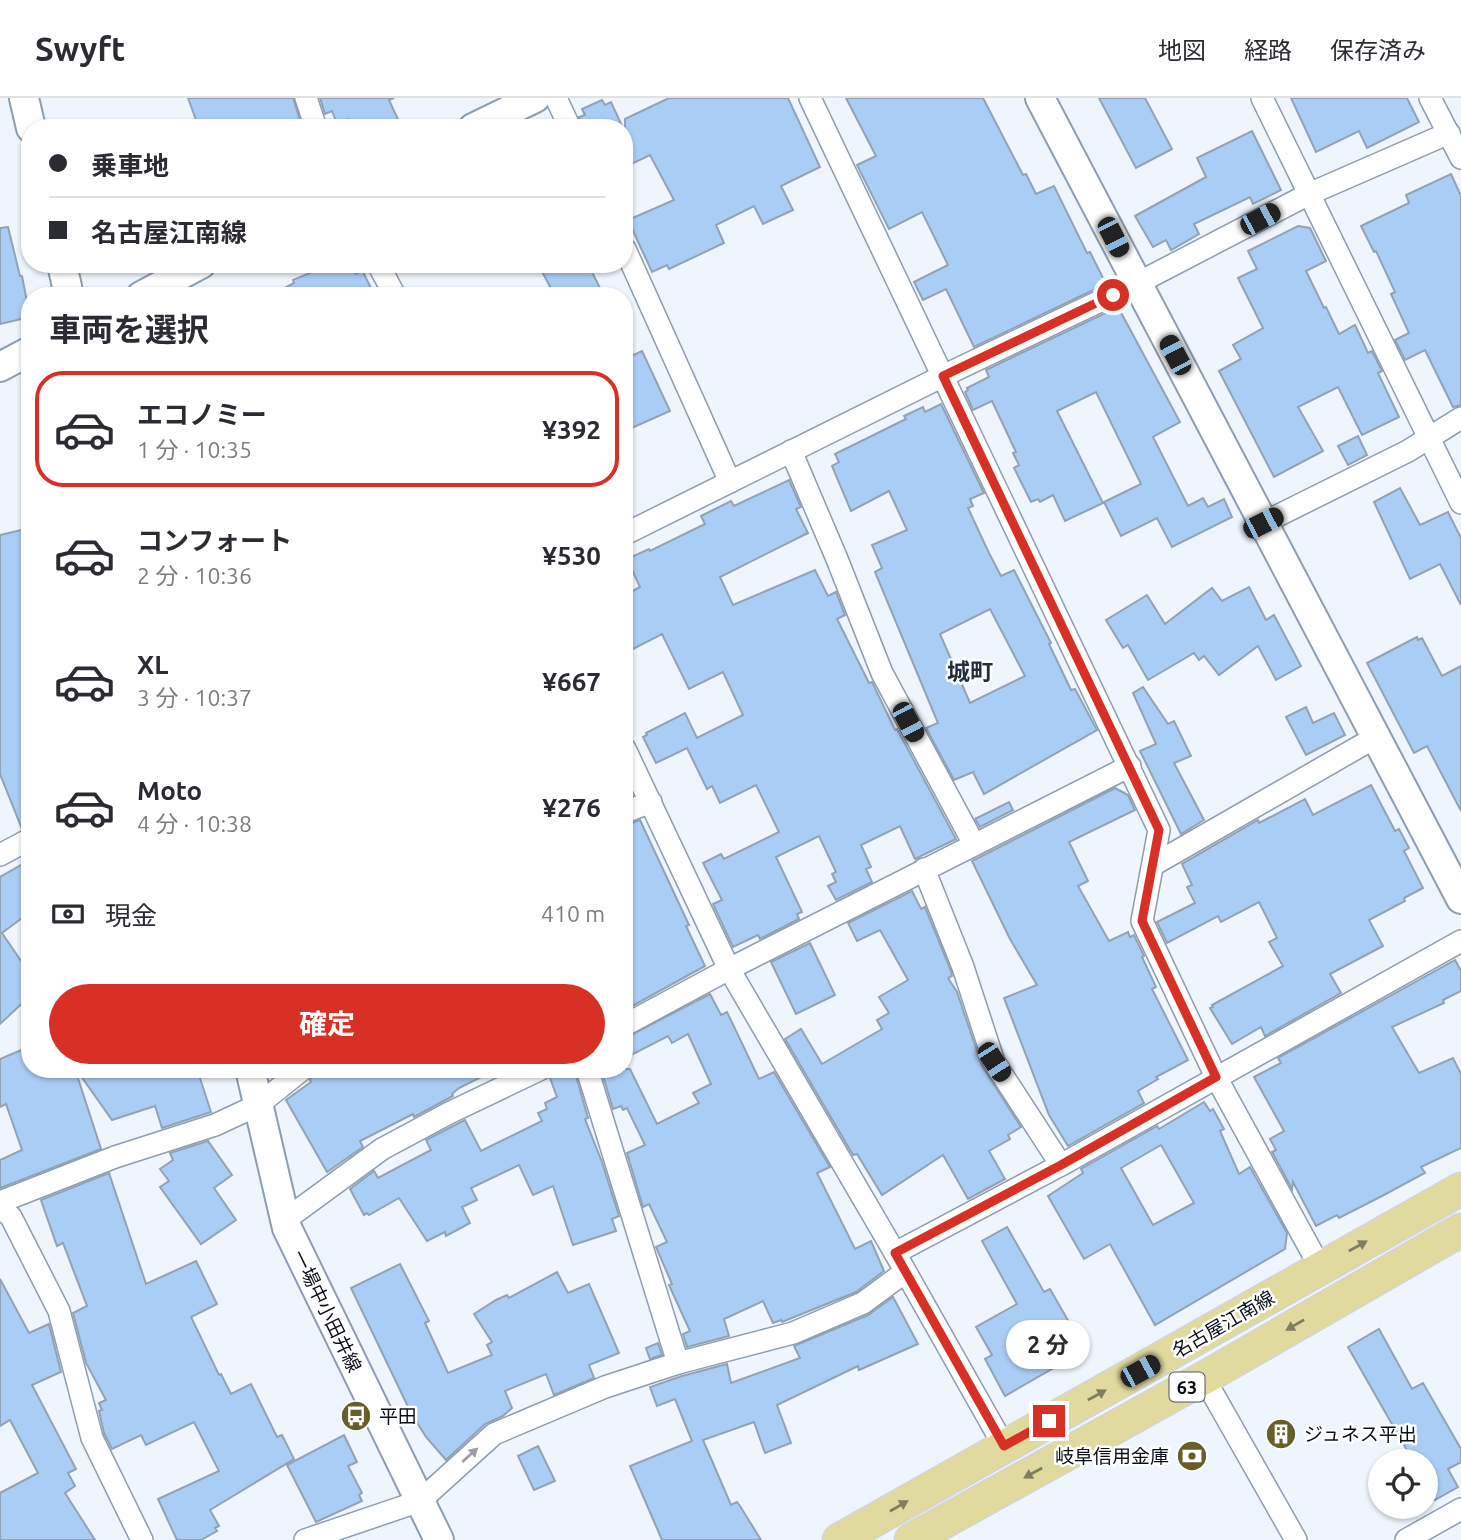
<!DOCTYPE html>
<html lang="ja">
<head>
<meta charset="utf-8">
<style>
	:root { --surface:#fff; --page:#f2f2f3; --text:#2b2b33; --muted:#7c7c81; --line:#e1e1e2; --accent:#d93025 }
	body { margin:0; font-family:Ubuntu,"Noto Sans JP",sans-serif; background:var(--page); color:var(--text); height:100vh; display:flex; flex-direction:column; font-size:26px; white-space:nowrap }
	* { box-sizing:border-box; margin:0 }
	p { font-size:23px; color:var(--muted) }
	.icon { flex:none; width:38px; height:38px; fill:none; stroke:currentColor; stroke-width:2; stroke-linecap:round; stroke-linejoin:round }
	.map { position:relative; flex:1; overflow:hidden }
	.panel { position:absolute; left:21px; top:189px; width:612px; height:791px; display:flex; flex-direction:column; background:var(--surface); border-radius:28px; box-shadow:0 2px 5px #0004 }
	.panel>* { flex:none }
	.top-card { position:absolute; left:21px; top:21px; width:612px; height:154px; border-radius:28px; box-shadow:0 2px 5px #0004; display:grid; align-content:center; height:154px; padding:0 28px; background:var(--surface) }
	.controls { position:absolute; left:1368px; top:1351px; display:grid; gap:14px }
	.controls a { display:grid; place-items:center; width:70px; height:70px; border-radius:50%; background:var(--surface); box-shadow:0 2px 5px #0004; font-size:35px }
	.end { position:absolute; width:32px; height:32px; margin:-16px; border:9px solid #d93025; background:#fff; box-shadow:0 0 0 4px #fff }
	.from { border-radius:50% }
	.bubble { position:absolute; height:49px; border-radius:24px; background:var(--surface); box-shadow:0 2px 5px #0004; font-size:23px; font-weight:700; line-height:49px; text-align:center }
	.car { position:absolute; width:21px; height:42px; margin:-21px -10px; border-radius:9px; box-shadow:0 0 5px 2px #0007; background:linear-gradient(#222 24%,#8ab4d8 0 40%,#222 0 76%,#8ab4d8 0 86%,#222 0) }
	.top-card b { display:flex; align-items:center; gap:24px; height:66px; font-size:26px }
	.top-card b+b { border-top:2px solid var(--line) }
	.top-card i { width:18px; height:18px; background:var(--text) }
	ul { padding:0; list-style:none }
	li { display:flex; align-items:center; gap:21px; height:116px; margin:0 14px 10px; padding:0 14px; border:4px solid transparent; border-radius:28px }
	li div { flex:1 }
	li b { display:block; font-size:26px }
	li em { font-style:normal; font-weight:700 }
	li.current { border-color:var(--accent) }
	li>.icon { width:63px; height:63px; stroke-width:1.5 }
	h2 { padding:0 28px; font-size:32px; line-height:84px }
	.pay { display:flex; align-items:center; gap:18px; height:77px; padding:0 28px; font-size:26px }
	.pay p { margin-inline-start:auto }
	.action { display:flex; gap:14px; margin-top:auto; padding:14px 28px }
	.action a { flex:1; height:80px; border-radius:42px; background:var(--accent); color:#fff; font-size:28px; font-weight:700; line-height:80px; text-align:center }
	header { display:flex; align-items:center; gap:42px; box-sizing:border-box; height:98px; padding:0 35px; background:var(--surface); border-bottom:2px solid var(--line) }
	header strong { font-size:33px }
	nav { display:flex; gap:38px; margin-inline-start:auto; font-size:24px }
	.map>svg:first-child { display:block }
	.building { fill:#aacdf5; stroke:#92a2b5; stroke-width:2; fill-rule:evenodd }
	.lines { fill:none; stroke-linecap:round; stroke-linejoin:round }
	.street-casing { stroke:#8c9daf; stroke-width:24 }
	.secondary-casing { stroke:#8c9daf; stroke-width:32 }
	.primary-casing { stroke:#d3d4d5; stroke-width:35 }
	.street { stroke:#fff; stroke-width:21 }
	.secondary { stroke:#fff; stroke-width:28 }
	.primary { stroke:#e1da9e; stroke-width:32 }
	.oneway { fill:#7f7e60 }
	.oneway2 { fill:#9c9fa1 }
	.route { stroke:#d93025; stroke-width:9 }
	.labels { text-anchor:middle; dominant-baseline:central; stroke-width:5; stroke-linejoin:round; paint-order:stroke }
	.shield { fill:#fff; stroke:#52565b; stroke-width:2 }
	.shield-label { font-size:18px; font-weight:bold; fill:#080e15 }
	.street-label { font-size:19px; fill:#080e15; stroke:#fff }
	.poi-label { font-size:19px; fill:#080e15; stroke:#fff; text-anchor:start }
	.quarter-label { font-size:23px; font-weight:bold; fill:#1f2d3c; stroke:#fff }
</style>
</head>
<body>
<header>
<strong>Swyft</strong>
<nav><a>地図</a><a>経路</a><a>保存済み</a></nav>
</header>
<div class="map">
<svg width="1461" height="1442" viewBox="0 0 1461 1442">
	<rect width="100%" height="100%" fill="#eef5fd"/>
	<!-- building -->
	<g class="building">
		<path d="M188 0H293L301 25 288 30H199Z"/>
		<path d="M320 0H394L389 2 402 30H352L348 21 337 26 332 13 325 16Z"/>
		<path d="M669 0H788L820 69 781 88 793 112 763 126 754 108 716 127 724 145 669 171 667 167 652 174 628 122 674 102 650 57 625 69V21Z"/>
		<path d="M846 0H983L1023 77 1026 76 1036 96 1054 88 1087 155 1090 154 1106 186 974 249 946 191 923 202 914 184 948 167 922 114 889 131 857 67 876 58Z"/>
		<path d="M1099 0H1145L1172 51 1136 70Z"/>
		<path d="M1291 0H1407L1419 24 1367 50 1359 33 1316 54Z"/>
		<path d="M602 2 605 7 611 4 623 30H583L579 19 585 17 582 11Z"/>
		<path d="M1252 33 1281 92 1253 106 1250 99 1194 126 1199 136 1171 152 1166 142 1153 149 1135 118 1206 79 1197 60Z"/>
		<path d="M1451 76 1461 98V307L1453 309 1425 252 1405 262 1395 242 1409 235 1391 196 1395 194 1376 153 1374 154 1361 128 1409 105 1406 97Z"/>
		<path d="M1298 128 1310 130 1326 163 1306 173 1324 210 1326 209 1339 236 1355 227 1368 255 1372 253 1382 273 1378 275 1399 319 1362 337 1338 289 1298 309 1323 353 1274 379 1219 273 1241 261 1233 247 1263 230 1238 180 1257 171 1248 153Z"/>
		<path d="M8 129 20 178H22L30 219 0 226V130Z"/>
		<path d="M331 166H351L356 176 362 172 375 198H270L294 185 293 182Z"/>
		<path d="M538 166H588L604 198H555Z"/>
		<path d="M1118 209 1180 324 1153 339 1188 408 1203 400 1208 409 1224 401 1232 419 1172 449 1157 420 1121 438 1104 404 1141 386 1096 294 1057 313 1103 405 1065 423 1053 397 1040 404 1038 401 1031 404 1014 370 1019 367 1013 355 1016 354 992 303 973 312 965 294 968 292 967 290 989 279 986 272Z"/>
		<path d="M642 253 670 313 625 333V261Z"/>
		<path d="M941 306 984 395 970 401 973 408 968 410 989 455 1001 478 1014 472 1051 545 1049 546 1071 592 1075 591 1097 632 984 696 973 674 954 682 926 630 938 625 875 474 882 470 872 447 907 432 889 393 851 413 832 368 839 364 835 356 906 321 904 318 923 309 925 314ZM990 511 1025 578 970 605 940 536Z"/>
		<path d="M1358 338 1367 357 1348 367 1338 348Z"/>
		<path d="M789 382 801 409 796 411 808 435 720 479 733 507 815 472 828 498 836 494 845 517 837 521 869 585 872 584 895 632 897 631 956 741 915 761 900 728 861 747 871 769 866 771 872 784 836 802 828 788 836 784 832 776 836 774 819 738 776 759 802 814 797 816 799 821 760 841 758 837 733 849 713 806 722 802 703 765 721 756 724 761 779 734 756 687 720 705 712 688 707 691 687 650 656 665 643 639 647 637 646 635 685 615 697 640 743 617 723 574 689 591 662 536 625 555V497L640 489 627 461 649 451 650 453 705 426 701 418 731 403 734 408Z"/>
		<path d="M1400 390 1420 427 1448 414 1461 440V507L1440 466 1410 481 1374 404Z"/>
		<path d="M30 430V584L24 585 30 614V728L22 731 0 676V437Z"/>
		<path d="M1249 489 1266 522 1274 517 1301 568 1276 582 1258 548 1219 577 1204 558 1199 562 1194 555 1148 582 1128 547 1123 550 1106 522 1147 497 1165 526 1212 490 1222 503Z"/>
		<path d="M1417 539 1418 542 1422 540 1442 578 1461 568V713L1427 648 1414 655 1367 565Z"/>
		<path d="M1143 589 1168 626 1174 623 1191 658 1174 665 1204 722 1181 736 1140 653 1156 646 1133 595Z"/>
		<path d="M1306 609 1313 625 1334 615 1345 637 1306 657 1286 619Z"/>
		<path d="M1371 687 1395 733 1399 731 1409 750 1404 753 1423 790 1404 800 1405 803 1369 822 1383 848 1330 876 1341 895 1265 938 1261 929 1232 946 1210 910 1213 909 1212 907 1283 868 1269 844 1277 840 1259 804 1221 824 1218 818 1167 845 1157 824 1195 805 1187 789 1192 787 1182 766 1258 722 1259 725 1305 701 1313 717Z"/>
		<path d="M1115 690 1128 697 1135 712 1069 744 1088 783 1078 788 1109 843 1128 834 1130 839 1134 837 1144 858 1142 859 1156 889 1152 891 1188 962 1156 979 1158 981 1138 993 1144 1005 1068 1048 1049 1017 1004 900 1037 887 1010 841 972 763Z"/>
		<path d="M1009 704 1013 712 980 729 975 721Z"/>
		<path d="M640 722 689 827 686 828 705 868 625 912V727Z"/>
		<path d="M30 762V814L2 835 30 876V898L0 926V779Z"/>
		<path d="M912 793 921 811 925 809 951 873 952 878 948 880 957 894 982 968 1021 1029 1008 1037 1010 1041 989 1053 1005 1081 968 1101 943 1057 882 1097 857 1056 853 1057 785 941 801 931 822 966 882 931 877 922 889 915 879 899 908 882 880 832 857 843 848 825Z"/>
		<path d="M810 845 835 897 796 916 771 864Z"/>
		<path d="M1455 862 1461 873V893L1443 902 1444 905 1392 929 1419 975 1453 960 1461 976V1050L1421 1069 1425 1075 1382 1098 1339 1120 1337 1117 1316 1128 1293 1084 1292 1091 1272 1054 1276 1052 1270 1041 1284 1033 1254 979 1281 965 1278 960Z"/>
		<path d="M710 896 721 917 727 914 759 981 774 974 830 1069 817 1075 855 1151 871 1143 884 1173 856 1194 782 1224 781 1222 773 1225 763 1203 724 1221 729 1238 687 1249 683 1236 690 1233 669 1187 672 1186 656 1149 667 1144 649 1106 643 1109 627 1055 645 1047 627 1010 623 1012 621 1008 613 1011 601 971H630L657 1026 699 1005 693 995 711 986 688 936 672 945 668 938 625 960V940Z"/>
		<path d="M21 952 30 971H75L101 1051 0 1090V1062L22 1052 6 1006 0 1009V961Z"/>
		<path d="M76 971H197L211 1014 162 1030 155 1008 112 1022Z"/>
		<path d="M316 971H497L459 990 452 996 453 998 414 1019 413 1016 360 1043 363 1049 327 1074 286 1002 311 984 310 982Z"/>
		<path d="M554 971H574L588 1020 585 1021 602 1064 619 1118 612 1121 616 1133 573 1147 553 1088 533 1097 519 1067 471 1090 477 1102 462 1109 470 1125 446 1138 445 1134 427 1143 399 1100 369 1117 367 1115 364 1117 350 1091 374 1073 378 1080 431 1052 426 1042 455 1027 465 1022 481 1053 542 1023 538 1015 547 1011 545 1005 557 999 550 980Z"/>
		<path d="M1204 1004 1210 1013 1213 1011 1224 1031 1220 1033 1239 1076 1250 1069 1287 1135 1285 1151 1155 1227 1110 1146 1084 1161 1048 1098 1083 1075 1081 1071 1157 1028 1159 1031ZM1161 1047 1194 1105 1153 1127 1121 1070Z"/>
		<path d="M208 1043 232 1077 214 1090 236 1122 201 1146 160 1089 169 1083 160 1071 173 1062 170 1055Z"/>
		<path d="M109 1075 146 1186 196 1163 217 1206 191 1219 219 1277 221 1276 231 1296 251 1286 277 1339 282 1337 294 1361 210 1412 219 1428 215 1430 217 1433 201 1442H177L158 1401 219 1373 194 1324 146 1347 141 1337 112 1351 104 1335 99 1313 102 1312 99 1305 106 1302 86 1265 73 1215 87 1208 63 1145 57 1148 41 1102Z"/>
		<path d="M1007 1129 1044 1194 1050 1191 1085 1252 1005 1298 985 1261 992 1257 976 1229 1017 1206 982 1143Z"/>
		<path d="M400 1166 429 1223 425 1225 448 1275 492 1257 487 1247 492 1244 474 1216 496 1202 507 1197 509 1200 557 1174 568 1195 589 1186 619 1255 589 1267 594 1280 554 1297 546 1276 505 1293 512 1310 503 1318 485 1326 446 1362 426 1339 411 1315 351 1190Z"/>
		<path d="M0 1181 29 1235 49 1226 61 1274 32 1287 76 1371 68 1375 75 1388 65 1395 95 1442H0V1395L38 1375 10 1322 0 1328Z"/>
		<path d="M893 1199 918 1246 859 1272 858 1268 777 1307 791 1345 765 1355 754 1324 703 1342 731 1407 737 1404 740 1408 761 1442H662L630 1368 692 1343 675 1301 657 1308 650 1289 682 1278 727 1266 731 1285 800 1260 794 1248 868 1217Z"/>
		<path d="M1379 1231 1412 1291 1423 1285 1461 1351V1364L1448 1371 1458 1389 1435 1402 1426 1386V1363H1413L1348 1249Z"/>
		<path d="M658 1245 662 1257 650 1261 646 1250Z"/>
		<path d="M344 1337 357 1364 348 1368 362 1395 359 1397 362 1403 316 1424 287 1367Z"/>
		<path d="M538 1348 555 1383 534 1392 518 1358Z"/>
	</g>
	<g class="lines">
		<!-- street casing -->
		<g class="street-casing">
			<g id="street">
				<path d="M306 0 316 30"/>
				<path d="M556 0 570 30"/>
				<path d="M810 0 1159 732 1142 823 1216 979 1320 1169"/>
				<path d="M1262 0 1461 405"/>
				<path d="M1430 0 1461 60"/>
				<path d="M625 151 730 384"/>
				<path d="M378 166 395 198"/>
				<path d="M791 353 837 461 882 575 974 746"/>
				<path d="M1263 425 1408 353 1461 320"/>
				<path d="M625 436 943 278 1138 185 1309 96 1449 35"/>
				<path d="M625 651 729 871 895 1155 1004 1348"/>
				<path d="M625 714 651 704"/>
				<path d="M0 757 30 741"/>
				<path d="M1153 767 1376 639"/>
				<path d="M924 771 963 869 994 964 1061 1067"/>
				<path d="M625 927 729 871 1130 668"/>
				<path d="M587 971 678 1265"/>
				<path d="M0 1104 115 1059 215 1027 258 1007 303 971"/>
				<path d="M0 1109 11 1119 59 1213 92 1340 142 1442"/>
				<path d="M285 1122 382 1051 449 1015 541 971"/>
				<path d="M895 1155 1061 1067 1461 843"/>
				<path d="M1204 1280 1296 1442"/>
				<path d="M305 1442 420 1403 494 1336 605 1289 678 1265 793 1235 863 1205 905 1174"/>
				<path d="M1406 1442 1461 1411"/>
			</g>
		</g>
		<!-- secondary casing -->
		<g class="secondary-casing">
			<g id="secondary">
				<path d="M24 0 31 30"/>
				<path d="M1040 0 1461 801"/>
				<path d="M473 30 535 0"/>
				<path d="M62 166 69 198"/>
				<path d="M141 198 201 166"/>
				<path d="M0 269 30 253"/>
				<path d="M250 971 287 1130 439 1442"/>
			</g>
		</g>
		<!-- primary casing -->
		<g class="primary-casing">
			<g id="primary">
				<path d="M839 1442 1461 1091"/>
				<path d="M911 1442 1204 1280 1461 1132"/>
			</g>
		</g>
		<!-- street -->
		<use href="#street" class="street"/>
		<!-- secondary -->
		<use href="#secondary" class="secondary"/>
		<!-- primary -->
		<use href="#primary" class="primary"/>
	</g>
	<!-- one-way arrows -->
	<defs><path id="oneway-solid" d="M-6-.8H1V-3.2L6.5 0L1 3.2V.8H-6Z" transform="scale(1.75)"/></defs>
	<g class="oneway">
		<use href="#oneway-solid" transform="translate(1358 1148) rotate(-29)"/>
		<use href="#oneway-solid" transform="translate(1295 1227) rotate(150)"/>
		<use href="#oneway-solid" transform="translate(1097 1297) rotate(-29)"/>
		<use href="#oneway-solid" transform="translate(1033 1375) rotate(151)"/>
		<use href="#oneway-solid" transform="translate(899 1408) rotate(-30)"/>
	</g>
	<use class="oneway2" href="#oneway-solid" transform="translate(470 1357) rotate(-42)"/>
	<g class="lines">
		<!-- route -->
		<path class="route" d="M1049 1323 1004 1348 895 1155 1061 1067 1216 979 1142 823 1159 732 943 278 1113 197"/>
	</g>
	<!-- icons -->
	<defs>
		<g id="bus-disc" transform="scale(1.575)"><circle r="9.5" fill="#665f2c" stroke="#fff"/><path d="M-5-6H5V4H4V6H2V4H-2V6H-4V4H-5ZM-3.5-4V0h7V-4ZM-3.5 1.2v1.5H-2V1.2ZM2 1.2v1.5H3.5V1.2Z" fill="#fff"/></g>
		<g id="building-disc" transform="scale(1.575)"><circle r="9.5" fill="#665f2c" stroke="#fff"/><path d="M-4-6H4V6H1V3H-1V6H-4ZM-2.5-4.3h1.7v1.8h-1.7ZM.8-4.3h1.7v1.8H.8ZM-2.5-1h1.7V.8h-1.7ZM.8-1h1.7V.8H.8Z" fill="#fff"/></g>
		<g id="bank-disc" transform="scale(1.575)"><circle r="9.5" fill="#665f2c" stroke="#fff"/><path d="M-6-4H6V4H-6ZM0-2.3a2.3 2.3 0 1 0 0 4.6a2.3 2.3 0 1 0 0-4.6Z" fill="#fff"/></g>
	</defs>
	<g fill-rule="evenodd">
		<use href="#bus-disc" x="356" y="1318"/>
		<use href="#building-disc" x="1281" y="1336"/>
		<use href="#bank-disc" x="1192" y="1358"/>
	</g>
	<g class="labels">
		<!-- shield labels -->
		<rect class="shield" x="1169.5" y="1274.5" width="35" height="29" rx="5"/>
		<g class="shield-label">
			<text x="1187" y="1289">63</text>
		</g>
		<!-- street labels -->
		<g class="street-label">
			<text transform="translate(327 1213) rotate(64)">一場中小田井線</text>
			<text transform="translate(1223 1226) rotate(-30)">名古屋江南線</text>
		</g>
		<!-- poi labels -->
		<g class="poi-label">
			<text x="379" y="1318">平田</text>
			<text x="1304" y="1336">ジュネス平出</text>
			<text x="1169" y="1358" text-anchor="end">岐阜信用金庫</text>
		</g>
		<!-- quarter labels -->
		<g class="quarter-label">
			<text x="970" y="573">城町</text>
		</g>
	</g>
</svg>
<div class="controls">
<a><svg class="icon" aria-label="locate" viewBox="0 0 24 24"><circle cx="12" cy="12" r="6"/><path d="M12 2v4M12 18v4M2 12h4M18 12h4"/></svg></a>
</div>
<i class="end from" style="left:1113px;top:197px"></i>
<i class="end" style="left:1049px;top:1323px"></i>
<div class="bubble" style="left:1006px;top:1222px;width:84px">2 分</div>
<i class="car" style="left:1260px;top:121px;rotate:62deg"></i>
<i class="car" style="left:1113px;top:139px;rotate:153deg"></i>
<i class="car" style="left:1175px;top:257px;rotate:332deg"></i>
<i class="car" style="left:1263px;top:425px;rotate:63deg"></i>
<i class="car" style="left:908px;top:624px;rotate:152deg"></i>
<i class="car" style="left:994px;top:964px;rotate:147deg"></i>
<i class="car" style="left:1140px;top:1273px;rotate:61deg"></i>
<div class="top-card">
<b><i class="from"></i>乗車地</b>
<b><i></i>名古屋江南線</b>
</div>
<section class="panel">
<h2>車両を選択</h2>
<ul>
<li class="current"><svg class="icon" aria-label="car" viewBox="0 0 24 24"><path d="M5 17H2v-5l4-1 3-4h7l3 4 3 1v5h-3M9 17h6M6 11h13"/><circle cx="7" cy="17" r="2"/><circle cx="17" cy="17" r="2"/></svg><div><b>エコノミー</b><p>1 分 · 10:35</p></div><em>¥392</em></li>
<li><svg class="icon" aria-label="car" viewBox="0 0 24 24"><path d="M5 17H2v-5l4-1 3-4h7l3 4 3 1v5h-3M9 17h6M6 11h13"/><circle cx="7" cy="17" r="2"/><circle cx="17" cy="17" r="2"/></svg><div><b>コンフォート</b><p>2 分 · 10:36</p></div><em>¥530</em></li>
<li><svg class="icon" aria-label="car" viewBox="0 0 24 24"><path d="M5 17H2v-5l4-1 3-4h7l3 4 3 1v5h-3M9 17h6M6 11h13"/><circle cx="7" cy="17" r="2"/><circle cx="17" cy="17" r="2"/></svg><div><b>XL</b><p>3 分 · 10:37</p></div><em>¥667</em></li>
<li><svg class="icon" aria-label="car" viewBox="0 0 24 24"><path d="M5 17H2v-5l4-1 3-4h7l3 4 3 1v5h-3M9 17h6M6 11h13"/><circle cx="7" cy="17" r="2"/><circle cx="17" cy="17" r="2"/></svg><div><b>Moto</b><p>4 分 · 10:38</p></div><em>¥276</em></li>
</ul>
<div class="pay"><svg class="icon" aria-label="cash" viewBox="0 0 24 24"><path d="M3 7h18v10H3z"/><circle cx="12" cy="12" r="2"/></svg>現金<p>410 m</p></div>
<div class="action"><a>確定</a></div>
</section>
</div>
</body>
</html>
